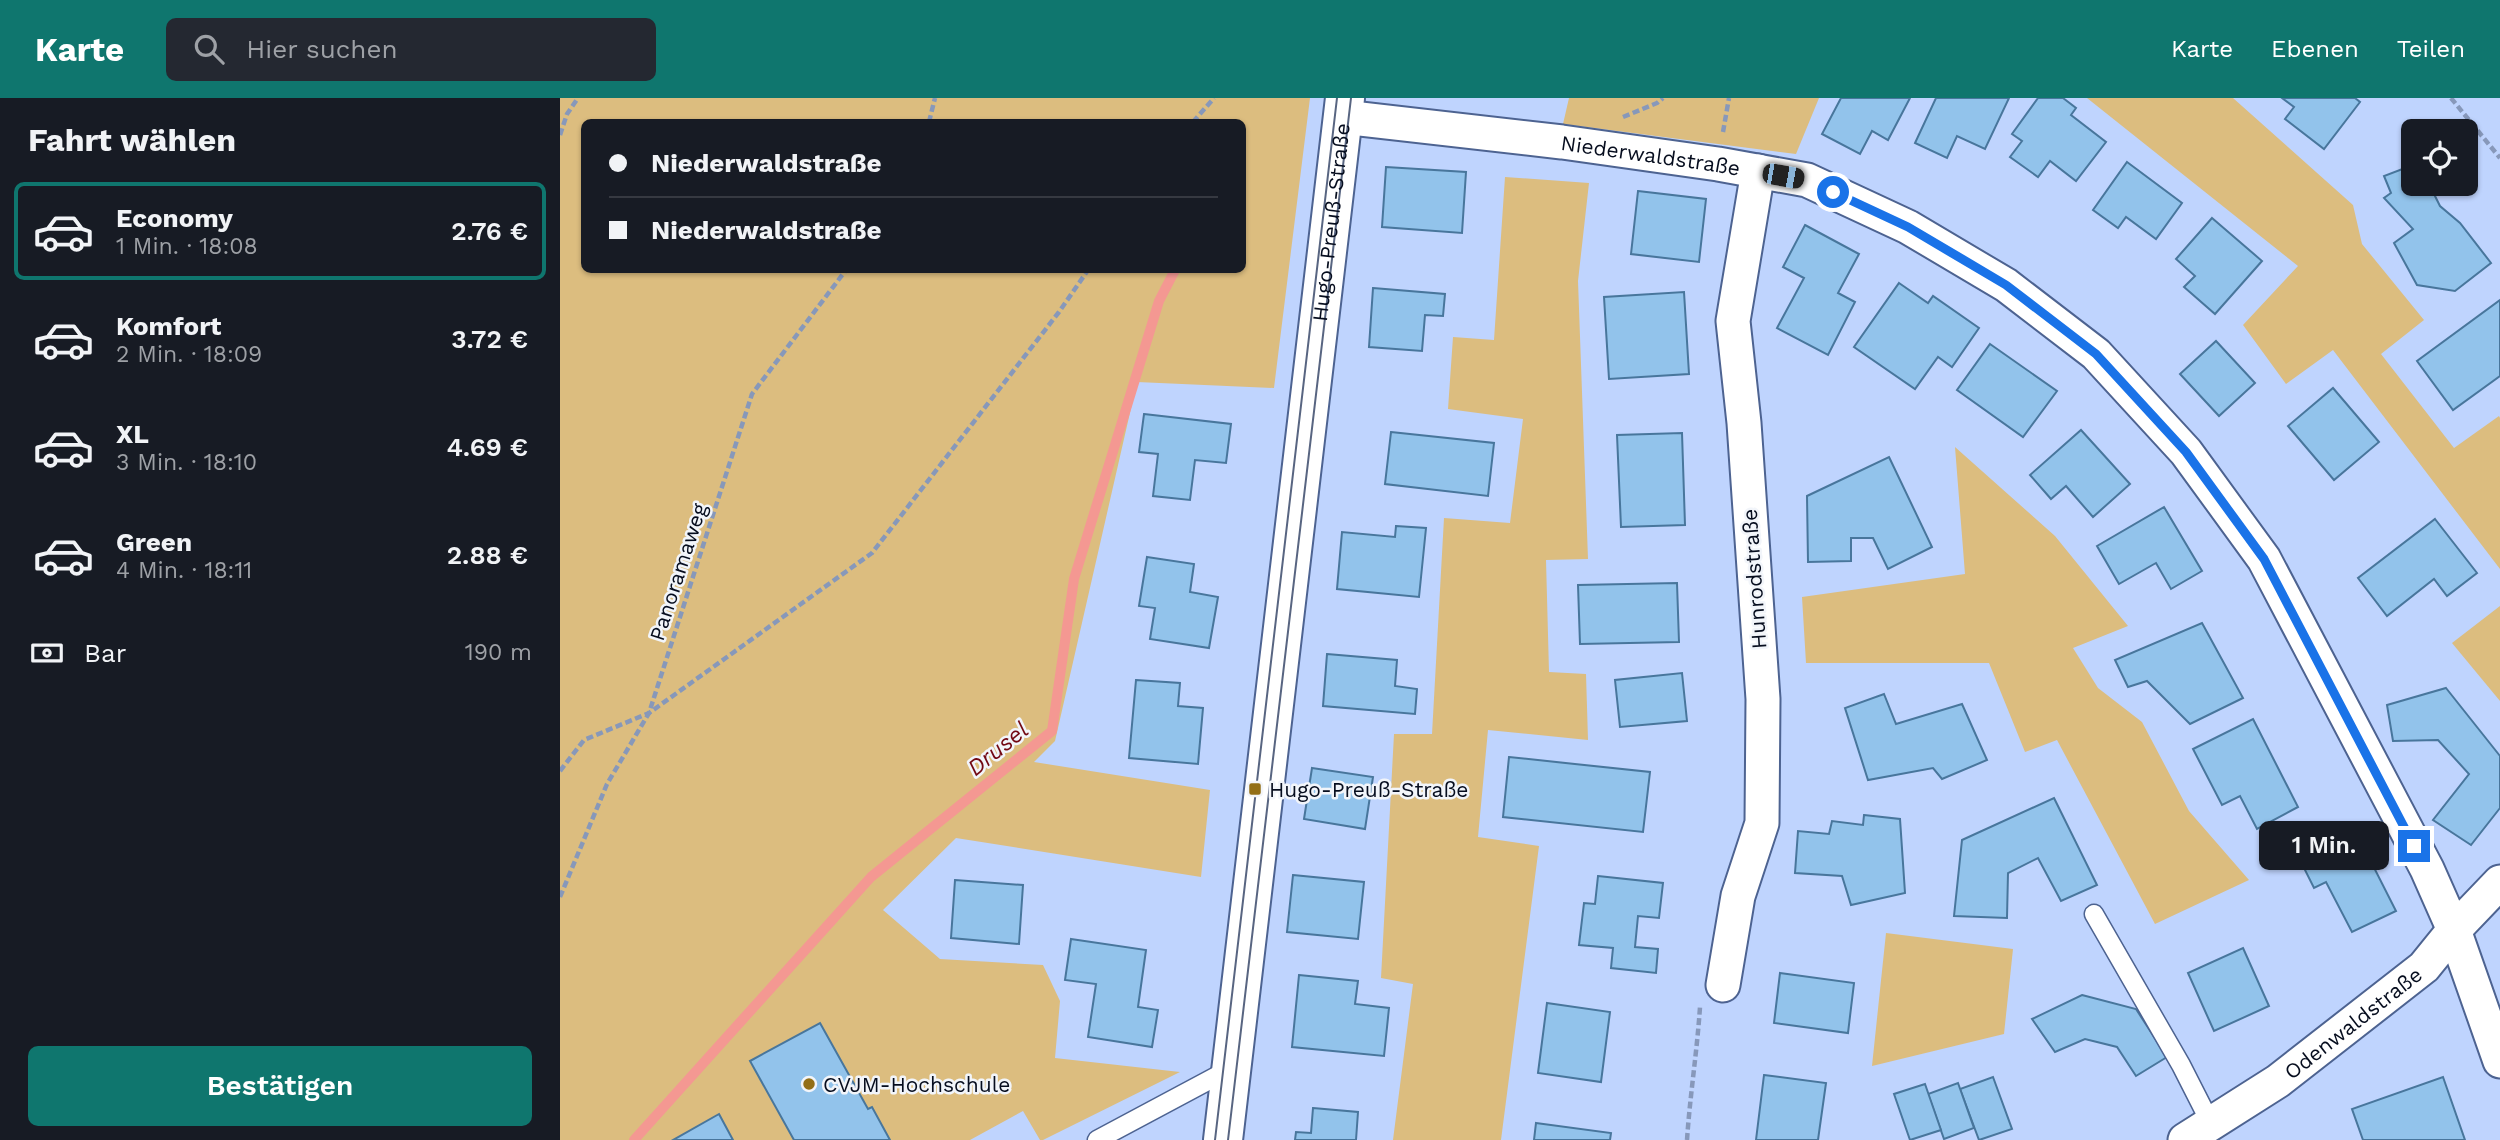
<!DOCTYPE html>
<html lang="de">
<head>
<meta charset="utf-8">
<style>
	:root { --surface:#171b24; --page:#242831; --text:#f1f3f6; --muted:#9ea1a6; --line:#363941; --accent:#0f766e }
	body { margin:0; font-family:"Work Sans",sans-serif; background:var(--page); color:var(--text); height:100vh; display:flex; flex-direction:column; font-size:26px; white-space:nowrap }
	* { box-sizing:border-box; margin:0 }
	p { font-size:23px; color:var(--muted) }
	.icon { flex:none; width:38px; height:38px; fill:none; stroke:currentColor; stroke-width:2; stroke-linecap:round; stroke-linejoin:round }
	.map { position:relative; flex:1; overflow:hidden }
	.sheet { display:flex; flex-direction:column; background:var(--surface); width:560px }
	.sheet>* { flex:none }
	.top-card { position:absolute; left:21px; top:21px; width:665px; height:154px; border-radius:10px; box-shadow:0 2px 5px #0004; display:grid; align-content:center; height:154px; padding:0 28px; background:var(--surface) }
	.fabs { position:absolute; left:1841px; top:21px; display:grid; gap:14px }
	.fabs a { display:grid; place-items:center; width:77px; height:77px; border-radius:10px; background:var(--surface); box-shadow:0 2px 5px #0004; font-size:35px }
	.end { position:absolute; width:32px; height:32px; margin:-16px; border:9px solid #1a73e8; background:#fff; box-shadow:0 0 0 4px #fff }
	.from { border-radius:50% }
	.bubble { position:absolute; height:49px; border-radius:10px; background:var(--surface); box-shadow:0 2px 5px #0004; font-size:23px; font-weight:600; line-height:49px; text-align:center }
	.car { position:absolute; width:21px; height:42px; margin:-21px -10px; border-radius:9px; box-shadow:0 0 5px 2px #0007; background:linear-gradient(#222 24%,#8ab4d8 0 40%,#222 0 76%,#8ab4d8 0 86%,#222 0) }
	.top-card b { display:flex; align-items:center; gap:24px; height:66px; font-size:26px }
	.top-card b+b { border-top:2px solid var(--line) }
	.top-card i { width:18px; height:18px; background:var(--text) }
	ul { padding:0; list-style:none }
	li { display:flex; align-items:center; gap:21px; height:98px; margin:0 14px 10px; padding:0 14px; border:4px solid transparent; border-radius:10px }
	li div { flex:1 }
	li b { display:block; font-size:26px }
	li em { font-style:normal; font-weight:600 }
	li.active { border-color:var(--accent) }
	li>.icon { width:63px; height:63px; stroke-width:1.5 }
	h2 { padding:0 28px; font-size:32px; line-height:84px }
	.pay { display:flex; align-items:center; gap:18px; height:77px; padding:0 28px; font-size:26px }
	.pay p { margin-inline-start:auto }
	.button { display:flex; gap:14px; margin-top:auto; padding:14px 28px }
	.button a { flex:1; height:80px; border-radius:10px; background:var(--accent); color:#fff; font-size:28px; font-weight:600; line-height:80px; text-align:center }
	header { display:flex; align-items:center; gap:42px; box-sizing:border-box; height:98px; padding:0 35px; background:var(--accent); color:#fff }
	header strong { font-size:33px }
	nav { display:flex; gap:38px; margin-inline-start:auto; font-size:24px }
	.search { width:490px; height:63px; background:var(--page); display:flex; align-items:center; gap:18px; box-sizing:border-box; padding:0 24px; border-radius:10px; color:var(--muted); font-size:26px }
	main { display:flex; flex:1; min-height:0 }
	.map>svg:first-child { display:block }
	.green { fill:#dcbd7f; fill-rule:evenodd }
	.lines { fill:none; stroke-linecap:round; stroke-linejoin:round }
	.stream { stroke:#f49892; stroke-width:10 }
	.building { fill:#92c3eb; stroke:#48769c; stroke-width:2 }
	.service-casing { stroke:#4d6391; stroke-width:21 }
	.minor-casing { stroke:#4d6391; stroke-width:37 }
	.tertiary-casing { stroke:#4d6391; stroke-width:42 }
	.path { stroke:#8798ba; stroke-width:4.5; stroke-dasharray:7 3.5; stroke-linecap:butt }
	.service { stroke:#fff; stroke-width:18 }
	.minor { stroke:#fff; stroke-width:33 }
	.tertiary { stroke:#fff; stroke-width:38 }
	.tram { stroke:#586581; stroke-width:2 }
	.route { stroke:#1a73e8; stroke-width:9 }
	.poi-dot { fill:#936f17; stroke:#f2f5fa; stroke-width:2.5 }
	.labels { text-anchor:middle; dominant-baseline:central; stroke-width:5; stroke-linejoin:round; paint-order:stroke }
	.street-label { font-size:21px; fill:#060d1e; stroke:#f2f5fa }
	.poi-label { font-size:21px; fill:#060d1e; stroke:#f2f5fa; text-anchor:start }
	.water-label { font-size:23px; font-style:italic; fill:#720813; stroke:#f2f5fa }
</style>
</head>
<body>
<header>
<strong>Karte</strong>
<div class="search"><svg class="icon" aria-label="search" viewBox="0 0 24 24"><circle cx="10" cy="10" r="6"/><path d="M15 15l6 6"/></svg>Hier suchen</div>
<nav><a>Karte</a><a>Ebenen</a><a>Teilen</a></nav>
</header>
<main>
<section class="sheet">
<h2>Fahrt wählen</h2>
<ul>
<li class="active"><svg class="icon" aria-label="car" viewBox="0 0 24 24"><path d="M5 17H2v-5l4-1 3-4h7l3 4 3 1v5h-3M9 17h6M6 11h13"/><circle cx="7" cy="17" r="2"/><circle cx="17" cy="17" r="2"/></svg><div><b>Economy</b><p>1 Min. · 18:08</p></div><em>2.76 €</em></li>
<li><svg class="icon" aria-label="car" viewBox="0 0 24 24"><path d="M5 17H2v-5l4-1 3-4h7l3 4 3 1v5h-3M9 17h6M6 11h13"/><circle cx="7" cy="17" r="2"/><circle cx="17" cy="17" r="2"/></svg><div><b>Komfort</b><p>2 Min. · 18:09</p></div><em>3.72 €</em></li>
<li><svg class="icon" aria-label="car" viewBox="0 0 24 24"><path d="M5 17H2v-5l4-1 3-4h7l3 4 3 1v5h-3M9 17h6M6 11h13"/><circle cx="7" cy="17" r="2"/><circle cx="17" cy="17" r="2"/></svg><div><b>XL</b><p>3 Min. · 18:10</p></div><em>4.69 €</em></li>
<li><svg class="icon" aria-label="car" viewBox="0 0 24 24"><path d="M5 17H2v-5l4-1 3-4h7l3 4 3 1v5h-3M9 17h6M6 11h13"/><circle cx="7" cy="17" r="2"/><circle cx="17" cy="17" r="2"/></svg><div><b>Green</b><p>4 Min. · 18:11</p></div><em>2.88 €</em></li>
</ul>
<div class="pay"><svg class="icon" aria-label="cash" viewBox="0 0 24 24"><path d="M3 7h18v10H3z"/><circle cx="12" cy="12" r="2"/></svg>Bar<p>190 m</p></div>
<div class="button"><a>Bestätigen</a></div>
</section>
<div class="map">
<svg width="1940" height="1042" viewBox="0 0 1940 1042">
	<rect width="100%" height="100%" fill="#bfd4fe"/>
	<!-- green -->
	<g class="green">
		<path d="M0 0H750L714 290 577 284 495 643 474 664 650 692 641 779 396 740 323 812 380 861 483 867 500 903 495 960 620 974 483 1042H480L463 1013 410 1042H330L312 1009 308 1011 260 925 190 964 234 1042H173L159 1017 113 1042H0ZM24 24H682V172H24Z"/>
		<path d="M1009 0H1259L1236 56 1003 26Z"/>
		<path d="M1527 0H1673L1793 107 1802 146 1864 222 1821 256 1894 350 1939 318 1940 320V471L1773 252 1726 286 1683 227 1738 168Z"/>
		<path d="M945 79 1029 85 1018 183 1028 461 986 462 989 574 1026 576 1028 642 928 632 918 739 979 748 941 1042H833L853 886 821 880 834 636H872L884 420 950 425 963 321 888 311 893 239 934 242Z"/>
		<path d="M1395 349 1495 438 1568 528 1513 550 1538 590 1582 624 1629 713 1689 782 1595 826 1497 642 1465 654 1429 565H1246L1242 499 1405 476Z"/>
		<path d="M1940 508V603L1892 545Z"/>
		<path d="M1326 835 1453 851 1444 936 1312 968Z"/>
	</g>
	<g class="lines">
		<!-- stream -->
		<path class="stream" d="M74 1042 311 779 492 633 514 481 599 203 615 172"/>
	</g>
	<!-- building -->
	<g class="building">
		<path d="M1281 0H1350L1328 42 1312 33 1300 56 1262 36Z"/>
		<path d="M1376 0H1449L1425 51 1397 38 1387 60 1355 45Z"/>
		<path d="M1478 0H1503L1516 10 1511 17 1546 44 1516 83 1490 63 1478 79 1450 59 1462 43 1452 36Z"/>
		<path d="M1722 0H1795L1800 4 1764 51 1725 21 1734 9Z"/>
		<path d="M1567 64 1622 105 1596 141 1566 119 1558 130 1533 112Z"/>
		<path d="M1853 67V86H1869L1880 108 1900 125 1931 165 1895 193 1857 187 1834 145 1853 131 1824 100 1831 95 1824 78Z"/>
		<path d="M826 69 906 74 902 135 822 129Z"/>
		<path d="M1078 93 1146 101 1139 164 1071 156Z"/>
		<path d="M1652 120 1702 163 1655 216 1624 189 1635 178 1616 161Z"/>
		<path d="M1245 127 1299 156 1278 195 1295 204 1268 257 1217 230 1244 180 1223 169Z"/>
		<path d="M1339 185 1368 205 1373 198 1419 230 1392 269 1378 259 1355 291 1294 249Z"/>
		<path d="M813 190 885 196 883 218 865 217 862 253 809 249Z"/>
		<path d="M1124 194 1129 276 1049 281 1044 199Z"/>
		<path d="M1940 202V278L1893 312 1857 263Z"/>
		<path d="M1656 243 1695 285 1659 318 1620 276Z"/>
		<path d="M1430 246 1497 293 1463 339 1397 292Z"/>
		<path d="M1773 290 1819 344 1774 382 1728 328Z"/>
		<path d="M584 316 671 326 666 365 635 362 630 402 593 398 598 356 579 354Z"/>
		<path d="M1521 332 1570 386 1533 419 1506 388 1491 401 1470 377Z"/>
		<path d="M831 334 934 345 928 398 825 386Z"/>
		<path d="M1122 335 1125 427 1061 429 1057 337Z"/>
		<path d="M1329 359 1372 449 1328 471 1313 440H1291V463L1248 464 1247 398Z"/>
		<path d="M1604 409 1642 473 1611 491 1596 465 1559 486 1537 448Z"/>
		<path d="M1875 421 1917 475 1887 498 1874 481 1827 518 1798 480Z"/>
		<path d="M836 428 866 430 859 499 777 491 782 434 835 439Z"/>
		<path d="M587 459 634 466 630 494 658 499 649 550 590 541 595 510 579 508Z"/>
		<path d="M1117 485 1119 544 1020 546 1018 487Z"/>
		<path d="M1642 525 1683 600 1630 626 1587 583 1568 589 1555 562Z"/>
		<path d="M767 556 837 562 835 588 857 591 855 616 763 608Z"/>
		<path d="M1122 575 1127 623 1060 629 1055 582Z"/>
		<path d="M576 582 620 585 618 608 643 610 638 666 569 660Z"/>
		<path d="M1886 590 1940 658V710L1911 747 1873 722 1909 676 1878 642 1833 643 1827 607Z"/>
		<path d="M1324 596 1336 626 1402 606 1427 662 1382 681 1373 670 1308 682 1285 610Z"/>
		<path d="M1693 621 1738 709 1697 731 1680 698 1662 707 1633 651Z"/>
		<path d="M949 659 1090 674 1083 734 943 719Z"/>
		<path d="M752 670 813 679 805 731 744 721Z"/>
		<path d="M1494 700 1537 787 1501 803 1478 760 1448 775 1447 820 1394 818 1402 742Z"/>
		<path d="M1304 717 1340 721 1345 795 1291 807 1282 778 1235 775 1238 733 1269 736 1272 723 1303 727Z"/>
		<path d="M1797 736 1836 813 1792 834 1766 784 1754 790 1741 764Z"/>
		<path d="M733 777 804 784 798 841 727 834Z"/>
		<path d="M1038 778 1103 785 1099 820 1078 818 1075 849 1098 851 1096 875 1051 870 1053 850 1019 847 1024 805 1035 806Z"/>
		<path d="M395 782 463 787 459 846 391 840Z"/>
		<path d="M511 841 586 852 578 909 598 912 592 949 528 939 536 886 505 882Z"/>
		<path d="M1683 850 1709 908 1654 933 1628 875Z"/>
		<path d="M1220 875 1294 885 1288 935 1214 925Z"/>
		<path d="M739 877 798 883 795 906 829 910 824 958 732 949Z"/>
		<path d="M1522 897 1576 911 1607 959 1576 978 1557 949 1525 941 1495 954 1472 921Z"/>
		<path d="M987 905 1050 914 1041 984 978 975Z"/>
		<path d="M260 925 308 1011 312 1009 330 1042H234L190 963Z"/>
		<path d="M1204 977 1266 985 1258 1042H1196Z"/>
		<path d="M1433 979 1452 1031 1419 1042 1400 991Z"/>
		<path d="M1883 979 1905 1042H1803L1792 1011Z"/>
		<path d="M1398 985 1414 1030 1384 1041 1368 996Z"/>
		<path d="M1365 986 1381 1032 1350 1042 1334 996Z"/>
		<path d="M753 1010 798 1014 796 1042H735L736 1034 751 1035Z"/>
		<path d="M159 1016 173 1042H113Z"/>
		<path d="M976 1025 1051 1035 1050 1042H974Z"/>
	</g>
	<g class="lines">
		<!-- service casing -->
		<g class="service-casing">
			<g id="service">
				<path d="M1534 816 1621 967 1651 1026"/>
				<path d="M537 1042 670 971"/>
			</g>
		</g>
		<!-- minor casing -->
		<g class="minor-casing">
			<g id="minor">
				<path id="s1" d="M783 19 1002 44 1158 66 1247 82 1348 129 1446 187 1536 256 1626 354 1704 461 1867 771 1894 832 1940 963"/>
				<path d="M1163 887 1178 798 1202 725 1203 601 1184 325 1173 223 1198 73"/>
				<path id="s2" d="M1625 1042 1718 983 1864 869 1894 832 1940 784"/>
			</g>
		</g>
		<!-- tertiary casing -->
		<g class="tertiary-casing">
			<g id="tertiary">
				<path id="s3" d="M663 1042 785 0"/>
			</g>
		</g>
		<!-- path -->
		<g class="path">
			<path d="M1891 0 1940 60"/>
			<path d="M1063 19 1097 5 1103 0"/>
			<path d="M369 24 375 0"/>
			<path d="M633 24 654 0"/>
			<path d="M1163 34 1169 0"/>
			<path d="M0 37 7 16 18 0"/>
			<path d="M0 673 24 642 89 615 312 455 499 214 528 172"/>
			<path d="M0 799 47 686 89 615 192 296 286 172"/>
			<path d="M1127 1042C1130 997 1137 954 1140 909"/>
		</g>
		<!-- service -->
		<use href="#service" class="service"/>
		<!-- minor -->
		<use href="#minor" class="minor"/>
		<!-- tertiary -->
		<use href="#tertiary" class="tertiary"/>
		<!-- tram -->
		<g class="tram">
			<path d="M655 1042 777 0"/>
			<path d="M668 1042 791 0"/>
		</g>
	</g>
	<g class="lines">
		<!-- route -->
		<path class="route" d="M1273 94 1348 129 1446 187 1536 256 1626 354 1704 461 1854 748"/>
	</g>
	<!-- markers -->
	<g class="poi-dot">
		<rect x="688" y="684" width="14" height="14" rx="3.5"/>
		<circle cx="249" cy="986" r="7"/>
	</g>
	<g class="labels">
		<!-- street labels -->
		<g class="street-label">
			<text stroke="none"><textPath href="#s1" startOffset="310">Niederwaldstraße</textPath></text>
			<text stroke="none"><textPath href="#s3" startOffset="924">Hugo-Preuß-Straße</textPath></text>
			<text transform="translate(118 474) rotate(-72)">Panoramaweg</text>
			<text transform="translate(1194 481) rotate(-94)">Hunrodstraße</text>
			<text stroke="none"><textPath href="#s2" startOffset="205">Odenwaldstraße</textPath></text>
		</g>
		<!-- poi labels -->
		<g class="poi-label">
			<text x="709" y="691">Hugo-Preuß-Straße</text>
			<text x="263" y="986">CVJM-Hochschule</text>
		</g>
		<!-- water labels -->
		<g class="water-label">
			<text transform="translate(438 651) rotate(-39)">Drusel</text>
		</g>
	</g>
</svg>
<div class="fabs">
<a><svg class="icon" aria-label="locate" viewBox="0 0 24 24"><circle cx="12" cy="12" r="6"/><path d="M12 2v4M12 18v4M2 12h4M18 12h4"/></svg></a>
</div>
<i class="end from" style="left:1273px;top:94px"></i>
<i class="end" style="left:1854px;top:748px"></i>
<div class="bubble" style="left:1699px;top:723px;width:130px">1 Min.</div>
<i class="car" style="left:1223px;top:78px;rotate:100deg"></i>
<div class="top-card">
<b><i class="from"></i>Niederwaldstraße</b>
<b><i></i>Niederwaldstraße</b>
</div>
</div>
</main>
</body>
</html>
